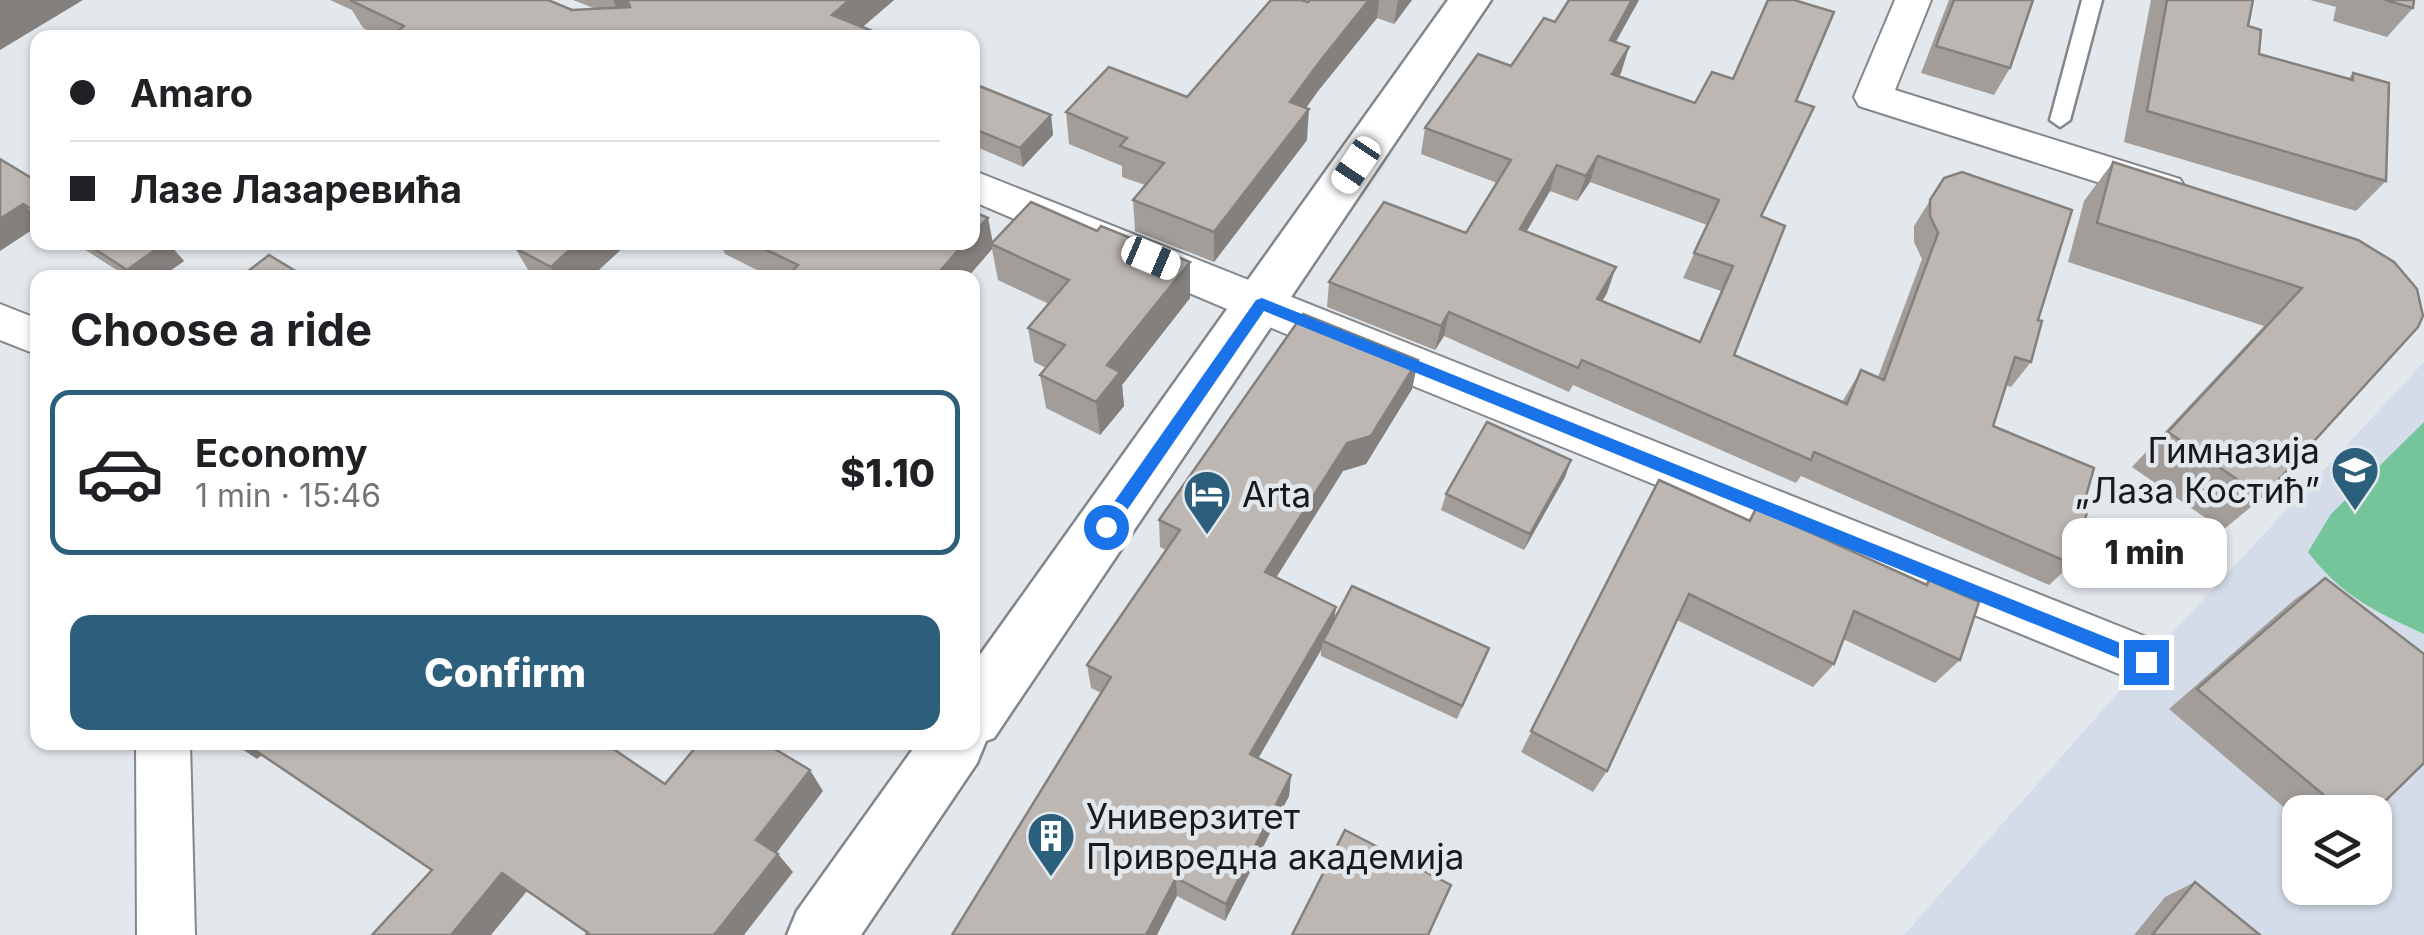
<!DOCTYPE html>
<html lang="en">
<head>
<meta charset="utf-8">
<style>
	:root { --surface:#fff; --page:#f2f2f2; --text:#202124; --muted:#757577; --line:#e0e0e0; --accent:#2c5f7c }
	body { margin:0; font-family:Inter,sans-serif; background:var(--page); color:var(--text); height:100vh; display:flex; flex-direction:column; font-size:38px; white-space:nowrap }
	* { box-sizing:border-box; margin:0 }
	p { font-size:32px; color:var(--muted) }
	.icon { flex:none; width:55px; height:55px; fill:none; stroke:currentColor; stroke-width:2; stroke-linecap:round; stroke-linejoin:round }
	.map { position:relative; flex:1; overflow:hidden }
	.panel { position:absolute; left:30px; top:270px; width:950px; height:480px; display:flex; flex-direction:column; background:var(--surface); border-radius:20px; box-shadow:0 2px 8px #0004 }
	.panel>* { flex:none }
	.hud { position:absolute; left:30px; top:30px; width:950px; height:220px; border-radius:20px; box-shadow:0 2px 8px #0004; display:grid; align-content:center; height:220px; padding:0 40px; background:var(--surface) }
	.buttons { position:absolute; left:2282px; top:795px; display:grid; gap:20px }
	.buttons a { display:grid; place-items:center; width:110px; height:110px; border-radius:20px; background:var(--surface); box-shadow:0 2px 8px #0004; font-size:50px }
	.end { position:absolute; width:45px; height:45px; margin:-22px; border:12px solid #1a73e8; background:#fff; box-shadow:0 0 0 5px #fff }
	.from { border-radius:50% }
	.bubble { position:absolute; height:70px; border-radius:20px; background:var(--surface); box-shadow:0 2px 8px #0004; font-size:32px; font-weight:800; line-height:70px; text-align:center }
	.car { position:absolute; width:30px; height:60px; margin:-30px -15px; border-radius:12px; box-shadow:0 0 8px 2px #0007; background:linear-gradient(#fff 24%,#345 0 40%,#fff 0 76%,#345 0 86%,#fff 0) }
	.hud b { display:flex; align-items:center; gap:35px; height:95px; font-size:38px }
	.hud b+b { border-top:2px solid var(--line) }
	.hud i { width:25px; height:25px; background:var(--text) }
	ul { padding:0; list-style:none }
	li { display:flex; align-items:center; gap:30px; height:165px; margin:0 20px 15px; padding:0 20px; border:5px solid transparent; border-radius:20px }
	li div { flex:1 }
	li b { display:block; font-size:38px }
	li em { font-style:normal; font-weight:800 }
	li.on { border-color:var(--accent) }
	li>.icon { width:90px; height:90px; stroke-width:1.5 }
	h2 { padding:0 40px; font-size:45px; line-height:120px }
	.button { display:flex; gap:20px; margin-top:auto; padding:20px 40px }
	.button a { flex:1; height:115px; border-radius:20px; background:var(--accent); color:#fff; font-size:40px; font-weight:800; line-height:115px; text-align:center }
	.map>svg:first-child { display:block }
	.built { fill:#d3dce8; fill-rule:evenodd }
	.forest { fill:#74c59a }
	.lines { fill:none; stroke-linecap:round; stroke-linejoin:round }
	.service-casing { stroke:#83878c; stroke-width:5 }
	.minor-casing { stroke:#83878c; stroke-width:4 }
	.tertiary-casing { stroke:#83878c; stroke-width:5 }
	.service { fill:#fff; fill-rule:evenodd }
	.minor { fill:#fff; fill-rule:evenodd }
	.tertiary { fill:#fff; fill-rule:evenodd }
	.wall { fill:#a29d99; fill-rule:evenodd }
	.shaded-wall { fill:#84807d }
	.building { fill:#bcb7b2; stroke:#84807d; stroke-width:2.5; fill-rule:evenodd }
	.route { fill:#1a73e8 }
	.labels { text-anchor:middle; dominant-baseline:central; stroke-width:9; stroke-linejoin:round; paint-order:stroke }
	.poi-label { font-size:35px; fill:#191a1c; stroke:#e3e8ed; text-anchor:start }
</style>
</head>
<body>
<div class="map">
<svg width="2424" height="935" viewBox="0 0 2424 935">
	<rect width="100%" height="100%" fill="#e3e8ed"/>
	<!-- built -->
	<path class="built" d="M2424 362V935H1904L2146 661ZM2300 812H2375V888H2300Z"/>
	<!-- forest -->
	<path class="forest" d="M2424 422V634C2374 611 2342 596 2308 552L2331 514Z"/>
	<g class="lines">
		<!-- service casing -->
		<g class="service-casing">
			<path id="service" d="M2082 0H2102L2070 120 2060 127 2050 120Z"/>
		</g>
		<!-- minor casing -->
		<g class="minor-casing">
			<g id="minor">
				<path d="M1895 0H1931L1895 90 2180 179 2186 189 2180 199 2166 204 1859 106 1854 97Z"/>
				<path d="M972 170 2164 644 2172 661 2164 678 2146 685 1286 334 972 201Z"/>
				<path d="M0 304 38 319V355L0 340Z"/>
				<path d="M136 742H190L195 935H137Z"/>
			</g>
		</g>
		<!-- tertiary casing -->
		<g class="tertiary-casing">
			<path id="tertiary" d="M1448 0H1491L994 738 986 741 977 763 861 935H787L797 911 918 742H972V666Z"/>
		</g>
		<!-- service -->
		<use href="#service" class="service"/>
		<!-- minor -->
		<use href="#minor" class="minor"/>
		<!-- tertiary -->
		<use href="#tertiary" class="tertiary"/>
	</g>
	<!-- wall -->
	<g class="wall">
		<path d="M330 0H548L572 10 596 9 573 0H894L862 27 880 38H383L363 28 352 10Z"/>
		<path d="M1310 0H1412L1394 24 1377 18 1318 91 1306 108 1307 140 1214 262 1135 231 1133 200 1145 185 1122 177V166L1069 144 1066 112 1187 97Z"/>
		<path d="M1639 0 1615 42 1621 73 1619 76 1695 103 1796 101 1762 216 1734 355 1842 402 1861 370 1878 377 1922 259 1914 242V226L1944 178 2038 320 2031 362 2011 387 2006 385 1993 426 2084 503 2072 564 2049 585 1801 476 1796 483 1573 385 1569 392 1444 336 1435 350 1327 307 1329 282 1466 233 1497 183 1421 154 1425 128 1511 66 1555 22ZM1590 182 1707 225 1683 278 1721 291 1699 342 1602 301 1607 293 1527 231 1550 191 1577 201Z"/>
		<path d="M1949 0H2033L2010 68 1994 95 1921 73Z"/>
		<path d="M2151 0H2253L2248 26 2259 54 2348 79 2353 73 2386 181 2356 211 2124 142Z"/>
		<path d="M2310 0H2414L2413 8 2387 37 2333 21 2336 7Z"/>
		<path d="M972 89 1051 115 1053 135 1023 167 972 145Z"/>
		<path d="M2113 162 2358 240 2263 497 2223 530 2132 467 2264 326 2068 262 2084 201Z"/>
		<path d="M988 218 993 243 1097 231 1190 262V298L1122 385 1124 406 1100 435 1046 408 1040 375 1046 368 1034 362 1028 328 1049 304 998 280 992 249 967 278H773L725 254 720 242H972Z"/>
		<path d="M73 242H167L184 261 160 278H129Z"/>
		<path d="M521 242H629L590 278H533L515 248Z"/>
		<path d="M1418 360 1412 389 1366 464 1343 471 1276 578 1336 607 1334 621 1483 662 1457 719 1321 656V650L1258 758 1291 775 1289 796 1225 921 1177 896 1101 693 1091 688 1087 665 1166 550 1160 547 1159 520Z"/>
		<path d="M1571 460 1565 477 1524 550 1441 510 1446 494Z"/>
		<path d="M1659 480 1748 520 1756 508 1925 584 1929 580 1960 660 1935 683 1843 639 1834 664 1813 687 1677 620 1607 771 1593 792 1521 752Z"/>
		<path d="M2325 578 2374 812H2300V821L2169 709 2294 600Z"/>
		<path d="M2195 882 2260 935H2134L2165 897Z"/>
	</g>
	<!-- shaded-wall -->
	<g class="shaded-wall">
		<path d="M0 0H83L0 50Z"/>
		<path d="M613 0H645L621 19Z"/>
		<path d="M849 0H894L850 38 832 15Z"/>
		<path d="M1369 0H1379L1377 18 1318 91 1288 133 1290 102 1321 60Z"/>
		<path d="M1398 0H1412L1394 24Z"/>
		<path d="M1632 0H1639L1602 67 1610 40Z"/>
		<path d="M1629 47 1621 73 1604 100 1612 74Z"/>
		<path d="M1309 109 1307 140 1214 262V232Z"/>
		<path d="M1051 115 1053 135 1023 167 1020 148Z"/>
		<path d="M1598 156 1590 182 1577 201 1586 176Z"/>
		<path d="M1557 165 1550 191 1513 254 1520 229Z"/>
		<path d="M23 204 38 218V226L0 251V219Z"/>
		<path d="M988 218 993 245 991 244 992 249 967 278H934L965 242H972V234Z"/>
		<path d="M167 242 184 261 160 278H135L127 270Z"/>
		<path d="M578 242H629L590 278H557L551 267Z"/>
		<path d="M1190 262V298L1122 385 1124 406 1100 435 1096 402 1107 365Z"/>
		<path d="M1616 267 1607 293 1588 324 1597 299Z"/>
		<path d="M1449 312 1444 336 1435 350 1441 326Z"/>
		<path d="M1418 360 1412 389 1366 464 1343 471 1263 598 1265 572 1347 443Z"/>
		<path d="M1571 460 1565 477 1524 550 1530 534Z"/>
		<path d="M1336 607 1332 632 1323 641 1321 650 1248 776 1250 754Z"/>
		<path d="M231 742H243L262 755 257 759Z"/>
		<path d="M602 742H618L614 747 625 758Z"/>
		<path d="M810 770 823 791 772 859 756 840Z"/>
		<path d="M1291 775 1289 796 1225 921 1226 904Z"/>
		<path d="M778 854 793 872 744 935H714Z"/>
		<path d="M502 873 527 891 491 935H451Z"/>
		<path d="M1176 878 1177 896 1157 935H1146Z"/>
	</g>
	<!-- building -->
	<g class="building">
		<path d="M350 0H548L572 10 630 7 628 1 629 0H849L832 15 880 34 876 38H416L399 30 404 26Z"/>
		<path d="M1271 0H1301L1308 2 1310 0H1369L1321 60 1290 102 1309 109 1214 232 1133 200 1164 163 1120 146 1127 138 1066 112 1109 67 1187 97Z"/>
		<path d="M1569 0H1632L1610 40 1629 47 1612 74 1695 103 1712 72 1733 79 1768 0H1794L1834 12 1796 101 1814 107 1761 216 1785 226 1734 355 1847 404 1861 370 1884 380 1938 233 1930 216V200L1944 178 1962 172 2072 210 2038 320 2042 321 2031 362 2015 357 1993 426 2094 468 2084 503 2089 505 2072 564 1814 452 1811 460 1582 360 1578 368 1449 312 1441 326 1329 282 1384 202 1466 233 1511 160 1425 128 1478 54 1511 66 1544 18 1555 22ZM1598 156 1719 200 1694 253 1733 266 1700 342 1597 299 1616 267 1520 229 1557 165 1586 176Z"/>
		<path d="M1954 0H2033L2010 68 1936 46Z"/>
		<path d="M2167 0H2253L2248 26 2261 30 2259 54 2353 80V73L2389 83 2386 181 2147 111Z"/>
		<path d="M2385 0H2414L2413 8Z"/>
		<path d="M977 85 1051 115 1020 148 972 128V89Z"/>
		<path d="M0 159 38 182V213L23 204 0 219Z"/>
		<path d="M2113 162 2358 240 2394 262 2417 289 2423 316 2418 327 2263 497 2168 432 2302 288 2097 223Z"/>
		<path d="M1031 202 1097 231 1101 226 1190 262 1107 365 1120 372 1096 402 1040 375 1065 345 1028 328 1069 280 991 244Z"/>
		<path d="M972 211 988 218 972 234Z"/>
		<path d="M84 242H166L127 270Z"/>
		<path d="M521 242H578L551 267 515 248Z"/>
		<path d="M750 242H965L934 278H786L798 265Z"/>
		<path d="M269 255 307 278H239Z"/>
		<path d="M1303 314 1418 360 1371 436 1347 443 1265 572 1336 607 1250 754 1291 775 1226 904 1176 878 1146 935H952L1111 677 1087 665 1180 530 1159 520Z"/>
		<path d="M1487 422 1571 460 1530 534 1446 494Z"/>
		<path d="M1659 480 1750 521 1756 508 1927 585 1929 580 1979 602 1960 660 1854 611 1834 664 1689 594 1607 771 1531 731Z"/>
		<path d="M2325 578 2424 654V763L2374 812H2344L2197 689Z"/>
		<path d="M1352 586 1489 648 1462 706 1323 641Z"/>
		<path d="M243 742H603L665 784 700 742H763L810 770 756 840 778 854 714 935H586L588 933 502 873 451 935H372L432 870Z"/>
		<path d="M1345 830 1451 885 1428 935H1292Z"/>
		<path d="M2195 882 2260 935H2152Z"/>
	</g>
	<!-- route -->
	<path class="route" d="M1262 298 2153 656 2155 662 2146 670 2140 667 1264 311 1112 532H1100V522L1256 300Z"/>
	<!-- icons -->
	<defs>
		<g id="school-pin" transform="scale(2.5)"><path d="M0 17L-7.5 6A9.5 9.5 0 1 1 7.5 6Z" fill="#2c5f7c" stroke="#e3e8ed"/><path d="M0-5L7-2L0 1L-7-2ZM-4 1L0 2.5L4 1V4Q0 6-4 4Z" fill="#fff"/></g>
		<g id="hotel-pin" transform="scale(2.5)"><path d="M0 17L-7.5 6A9.5 9.5 0 1 1 7.5 6Z" fill="#2c5f7c" stroke="#e3e8ed"/><path d="M-6-4.5h1.5V1H6V5H4.5V3h-9V5H-6ZM-4 0a1.8 1.8 0 1 1 3.6 0ZM.5 0V-2.5h3Q6-2.5 6 0Z" fill="#fff"/></g>
		<g id="building-pin" transform="scale(2.5)"><path d="M0 17L-7.5 6A9.5 9.5 0 1 1 7.5 6Z" fill="#2c5f7c" stroke="#e3e8ed"/><path d="M-4-6H4V6H1V3H-1V6H-4ZM-2.5-4.3h1.7v1.8h-1.7ZM.8-4.3h1.7v1.8H.8ZM-2.5-1h1.7V.8h-1.7ZM.8-1h1.7V.8H.8Z" fill="#fff"/></g>
	</defs>
	<g fill-rule="evenodd">
		<use href="#school-pin" x="2355" y="470"/>
		<use href="#hotel-pin" x="1207" y="494"/>
		<use href="#building-pin" x="1051" y="836"/>
	</g>
	<g class="labels">
		<!-- poi labels -->
		<g class="poi-label">
			<text x="2320" y="450" text-anchor="end">Гимназија<tspan x="2320" dy="40">„Лаза Костић”</tspan></text>
			<text x="1242" y="494">Arta</text>
			<text x="1086" y="816">Универзитет<tspan x="1086" dy="40">Привредна академија</tspan></text>
		</g>
	</g>
</svg>
<div class="buttons">
<a><svg class="icon" aria-label="layers" viewBox="0 0 24 24"><path d="M12 4l9 5-9 5-9-5zM3 14l9 5 9-5"/></svg></a>
</div>
<i class="end from" style="left:1106px;top:527px"></i>
<i class="end" style="left:2146px;top:662px"></i>
<div class="bubble" style="left:2062px;top:518px;width:165px">1 min</div>
<i class="car" style="left:1356px;top:165px;rotate:214deg"></i>
<i class="car" style="left:1151px;top:258px;rotate:113deg"></i>
<div class="hud">
<b><i class="from"></i>Amaro</b>
<b><i></i>Лазе Лазаревића</b>
</div>
<section class="panel">
<h2>Choose a ride</h2>
<ul>
<li class="on"><svg class="icon" aria-label="car" viewBox="0 0 24 24"><path d="M5 17H2v-5l4-1 3-4h7l3 4 3 1v5h-3M9 17h6M6 11h13"/><circle cx="7" cy="17" r="2"/><circle cx="17" cy="17" r="2"/></svg><div><b>Economy</b><p>1 min · 15:46</p></div><em>$1.10</em></li>
</ul>
<div class="button"><a>Confirm</a></div>
</section>
</div>
</body>
</html>
